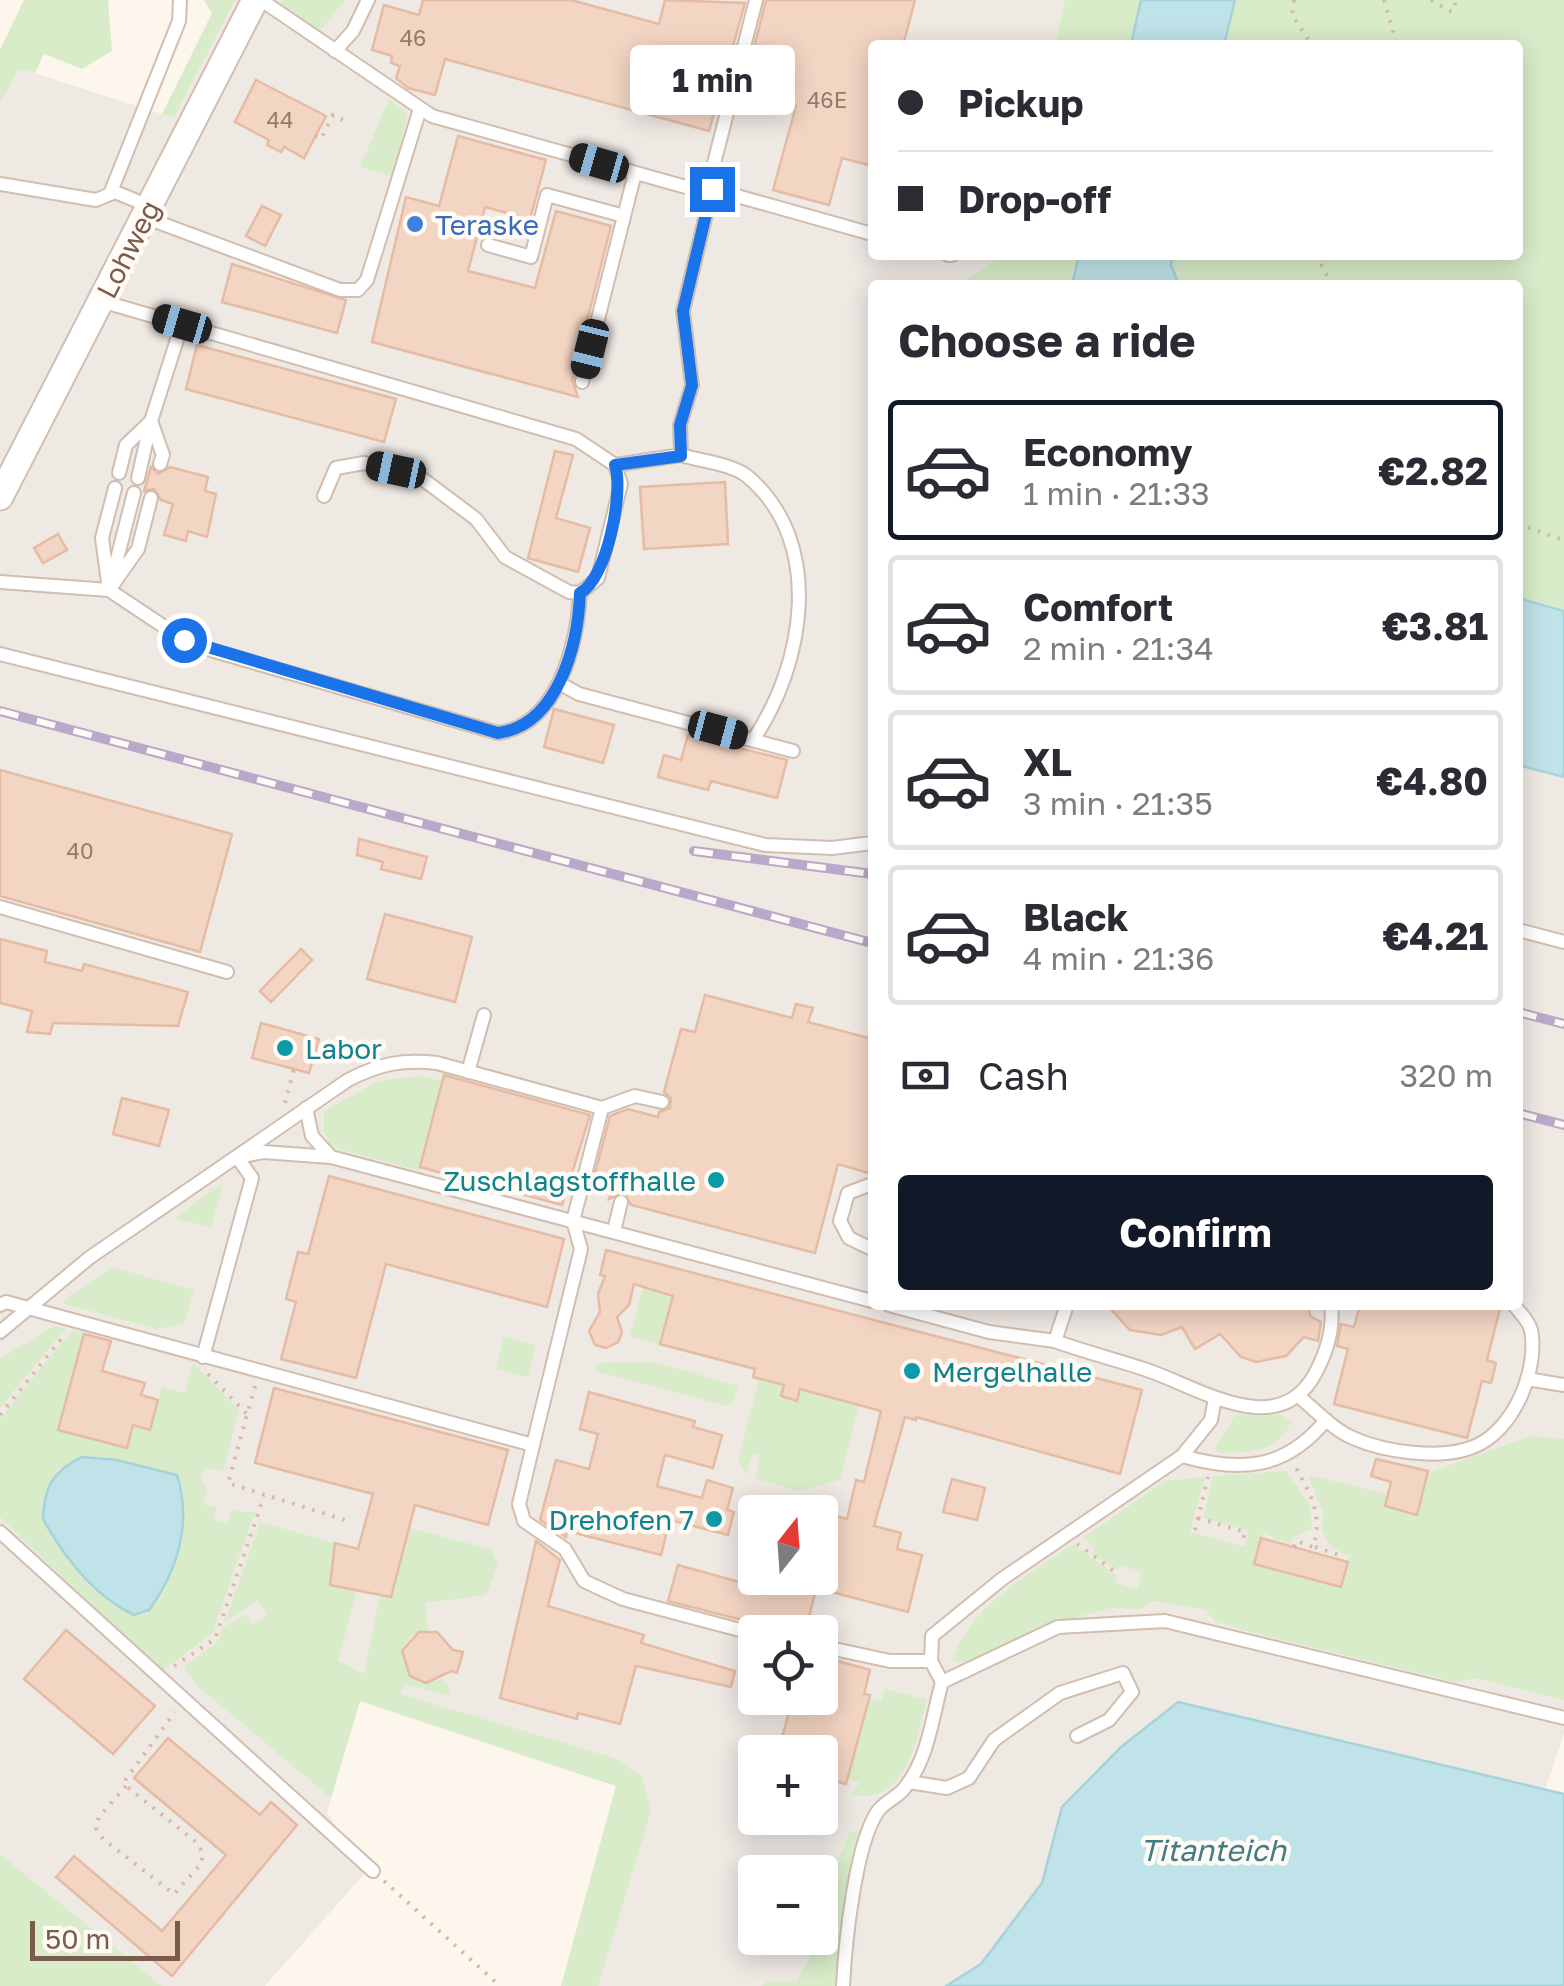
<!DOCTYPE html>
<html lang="en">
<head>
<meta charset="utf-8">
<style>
	:root { --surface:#fff; --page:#f2f2f3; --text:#2b2b33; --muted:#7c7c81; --line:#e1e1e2; --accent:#111827 }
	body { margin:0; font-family:"Golos Text",sans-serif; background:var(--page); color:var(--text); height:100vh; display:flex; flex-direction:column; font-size:38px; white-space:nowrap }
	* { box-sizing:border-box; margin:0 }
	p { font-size:32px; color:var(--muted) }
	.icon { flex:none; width:55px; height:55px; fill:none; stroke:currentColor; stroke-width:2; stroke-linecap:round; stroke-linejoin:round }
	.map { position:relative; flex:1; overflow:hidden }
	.details { position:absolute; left:868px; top:280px; width:655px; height:1030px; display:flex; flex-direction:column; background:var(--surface); border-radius:10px; box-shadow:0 5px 25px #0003 }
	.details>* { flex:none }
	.guide { position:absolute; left:868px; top:40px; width:655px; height:220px; border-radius:10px; box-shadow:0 5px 25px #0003; display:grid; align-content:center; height:220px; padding:0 30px; background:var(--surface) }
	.needle { width:65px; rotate:17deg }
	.fabs { position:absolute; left:738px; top:1495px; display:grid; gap:20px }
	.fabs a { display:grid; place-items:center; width:100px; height:100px; border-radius:10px; background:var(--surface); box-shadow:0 5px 25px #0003; font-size:50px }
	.scale { position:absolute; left:30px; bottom:25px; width:150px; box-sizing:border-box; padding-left:10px; border:5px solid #7a5c4d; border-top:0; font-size:28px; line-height:35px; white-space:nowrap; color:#7a5c4d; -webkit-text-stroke:8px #fffaf3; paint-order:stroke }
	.end { position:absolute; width:45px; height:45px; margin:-22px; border:12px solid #1a73e8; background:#fff; box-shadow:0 0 0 5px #fff }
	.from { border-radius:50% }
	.bubble { position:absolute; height:70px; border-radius:10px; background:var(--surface); box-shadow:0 5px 25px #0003; font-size:32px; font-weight:700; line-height:70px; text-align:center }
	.car { position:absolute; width:30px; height:60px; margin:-30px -15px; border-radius:12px; box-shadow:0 0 8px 2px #0007; background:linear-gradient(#222 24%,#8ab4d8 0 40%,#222 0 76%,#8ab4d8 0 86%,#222 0) }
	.guide b { display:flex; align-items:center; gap:35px; height:95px; font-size:38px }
	.guide b+b { border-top:2px solid var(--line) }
	.guide i { width:25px; height:25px; background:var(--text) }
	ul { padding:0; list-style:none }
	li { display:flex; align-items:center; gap:30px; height:140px; margin:0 20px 15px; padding:0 10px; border:5px solid var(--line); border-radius:10px }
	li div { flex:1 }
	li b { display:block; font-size:38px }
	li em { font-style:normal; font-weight:700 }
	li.on { border-color:var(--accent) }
	li>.icon { width:90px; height:90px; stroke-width:1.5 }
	h2 { padding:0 30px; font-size:45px; line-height:120px }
	.pay { display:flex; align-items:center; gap:25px; height:110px; padding:0 30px; font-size:38px }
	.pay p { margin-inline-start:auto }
	.primary-button { display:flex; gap:20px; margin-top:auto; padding:20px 30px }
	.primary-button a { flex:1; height:115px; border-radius:10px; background:var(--accent); color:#fff; font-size:40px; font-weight:700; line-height:115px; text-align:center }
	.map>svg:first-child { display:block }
	.industrial { fill:#efe9e4; fill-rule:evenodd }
	.green { fill:#d8ecc9; fill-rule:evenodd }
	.water { fill:#bfe3e8; stroke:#a5d3da; stroke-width:2.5 }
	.building { fill:#f3d5c3; stroke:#e6bba3; stroke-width:2.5 }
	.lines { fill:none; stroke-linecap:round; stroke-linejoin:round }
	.service-casing { stroke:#d1beb0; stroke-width:16 }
	.minor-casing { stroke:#d1beb0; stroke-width:29 }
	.path { stroke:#d9b8a5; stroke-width:4; stroke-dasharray:2.5 8; stroke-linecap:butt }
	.service { stroke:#fff; stroke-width:12 }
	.minor { stroke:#fff; stroke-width:25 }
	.rail-casing { stroke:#b9a8c9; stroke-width:10 }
	.rail { stroke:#fffaf3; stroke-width:6; stroke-dasharray:19; stroke-linecap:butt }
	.route { stroke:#1a73e8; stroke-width:12 }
	.shop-dot { fill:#3f7fe0; stroke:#fffaf3; stroke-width:4 }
	.culture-dot { fill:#0f9aa8; stroke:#fffaf3; stroke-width:4 }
	.labels { text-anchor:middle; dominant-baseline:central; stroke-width:9; stroke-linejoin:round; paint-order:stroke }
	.number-label { font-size:22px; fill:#987a6a }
	.shop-label { font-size:28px; fill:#366cbe; stroke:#fffaf3; text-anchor:start }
	.street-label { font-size:28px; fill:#7a5c4d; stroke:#fffaf3 }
	.culture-label { font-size:28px; fill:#0d838f; stroke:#fffaf3; text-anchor:start }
	.water-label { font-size:30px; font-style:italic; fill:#437c86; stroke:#fffaf3 }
</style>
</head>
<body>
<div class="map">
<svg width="1564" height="1986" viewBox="0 0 1564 1986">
	<rect width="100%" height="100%" fill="#fdf6ec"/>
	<!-- industrial -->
	<path class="industrial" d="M235 0H1065L1055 45H872V255H1003L958 285H872V1305H1518V583L1564 596V1733L1545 1790 1178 1702 1121 1747 1062 1807 1042 1883 981 1964 946 1986H561L616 1786 360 1701 327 1812 366 1872 265 1986H162L0 1854V62L174 118ZM755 1512H820V1578H755ZM755 1632H820V1698H755ZM755 1752H820V1818H755ZM755 1872H820V1938H755Z"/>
	<!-- green -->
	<g class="green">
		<path d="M24 0H108L112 51 82 69 44 54 35 73 19 69 0 103V50Z"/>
		<path d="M204 0H235L174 118 162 114 212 13Z"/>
		<path d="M282 0H345L320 31 280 3Z"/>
		<path d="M1065 0H1141L1131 45H1055Z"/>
		<path d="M1235 0H1564V609L1518 597V285H1179L1171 265 1173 255H1518V45H1224Z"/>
		<path d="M389 99 408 114 392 176 360 167Z"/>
		<path d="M1003 255H1079L1072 285H958Z"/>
		<path d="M419 1076 443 1081 420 1171 331 1147 324 1131V1111L379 1081Z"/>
		<path d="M223 1183 211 1228 175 1218Z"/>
		<path d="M111 1267 194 1290 184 1324 156 1329 62 1303Z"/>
		<path d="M680 1269 660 1345 630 1337 643 1287Z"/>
		<path d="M54 1326 66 1328 0 1408V1359Z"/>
		<path d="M73 1329 84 1334 59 1430 127 1448 133 1425 150 1430 162 1387 185 1393 193 1363 239 1410 223 1472 205 1467 200 1477 207 1492 203 1504 217 1508 214 1520 227 1524 231 1511 255 1512 212 1634 161 1671 0 1517V1419ZM117 1460 176 1475C181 1519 182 1548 164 1589L112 1605 53 1538 44 1499 59 1468Z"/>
		<path d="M504 1337 536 1345 528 1377 496 1369Z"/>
		<path d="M654 1362 738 1386 734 1401 727 1406 595 1371 596 1363Z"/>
		<path d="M759 1379 859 1405 840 1480 798 1491 755 1478 760 1455 753 1453 746 1475 738 1461Z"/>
		<path d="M1279 1414 1291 1422C1279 1453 1248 1452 1220 1453L1215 1449 1235 1415Z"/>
		<path d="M1532 1436 1564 1439V1700L1476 1678 1455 1682 1247 1631 1216 1622 1205 1610 1153 1601 1141 1609 1111 1608 1059 1622 970 1663 952 1661C971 1604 1026 1578 1072 1544L1117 1575 1115 1582 1137 1589 1142 1572 1120 1565 1118 1570 1091 1554 1095 1549 1084 1537 1165 1481 1205 1477 1190 1532 1245 1547 1249 1531 1203 1518 1213 1476 1287 1471 1310 1506 1312 1529 1293 1537 1290 1543 1273 1539 1264 1531 1255 1563 1341 1587 1349 1556 1331 1547 1322 1531 1323 1512 1308 1475 1388 1494 1385 1506 1416 1515 1427 1476 1433 1471Z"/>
		<path d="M260 1522 335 1543 330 1585 356 1592 338 1661 364 1674 380 1594 391 1597 409 1528 490 1549 498 1565 486 1595 425 1603 428 1630 411 1636 402 1651 410 1676 426 1683 442 1679 449 1686V1696L404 1684 400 1694 614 1758 642 1777 651 1811 598 1986H561L616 1786 360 1701 331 1798 199 1687 184 1667 218 1641 223 1627 246 1615 253 1624 267 1614 257 1600 225 1622Z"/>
		<path d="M885 1689 927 1700C917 1738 907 1806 851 1795L860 1782 848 1778 869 1698 881 1702Z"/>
		<path d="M862 1829 838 1986H762L766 1982 797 1981 820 1938 835 1869 849 1833Z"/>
		<path d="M0 1854 162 1986H0Z"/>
	</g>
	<!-- water -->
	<g class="water">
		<path d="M1141 0H1235L1224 45H1131Z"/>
		<path d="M1079 255H1173L1171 265 1179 285H1072Z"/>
		<path d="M1518 598 1564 611V777L1518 765Z"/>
		<path d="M82 1457 117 1460 177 1475C192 1523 178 1570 149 1610L134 1615C94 1596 64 1557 43 1519 44 1486 53 1471 82 1457Z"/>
		<path d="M1178 1702 1564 1794V1986H946L981 1964 1042 1883 1062 1807 1121 1747Z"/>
	</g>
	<!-- building -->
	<g class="building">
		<path d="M423 0H571L659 24 665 0 745 3 709 131 445 59 435 95 408 88 396 78 400 66 391 63 392 56 372 50 384 5 419 15Z"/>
		<path d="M766 0H915L903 45H872V166L842 158 829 205 773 190 796 106 743 92Z"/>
		<path d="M256 80 326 116 304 158 284 147 281 152 267 145 269 140 235 122Z"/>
		<path d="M458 136 546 160 530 219 485 207 468 271 535 288 556 211 611 226 572 380 578 397 372 342 406 197 439 206Z"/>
		<path d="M262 206 281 215 265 246 246 236Z"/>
		<path d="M232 264 346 300 337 333 222 302Z"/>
		<path d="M197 345 396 399 384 442 186 389Z"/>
		<path d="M555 451 573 455 556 518 590 528 578 572 528 558Z"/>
		<path d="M151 467 158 474 170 467 208 477 205 491 216 494 207 537 188 531 186 541 164 535 173 504 161 500 154 489 144 491Z"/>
		<path d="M725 482 728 544 644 549 640 487Z"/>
		<path d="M58 534 67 550 43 563 34 548Z"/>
		<path d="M554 709 614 725 603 763 544 747Z"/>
		<path d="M688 735 787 760 777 798 711 781 708 790 658 777 664 755 681 760Z"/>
		<path d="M0 770 232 834 200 952 0 896Z"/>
		<path d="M359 839 427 857 421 879 381 869 383 862 357 855Z"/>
		<path d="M385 914 472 937 455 1002 367 979Z"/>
		<path d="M0 939 47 951 45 962 82 971 84 964 188 992 178 1026 53 1023 50 1034 27 1032 32 1011 0 1003Z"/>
		<path d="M301 949 312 960 271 1002 260 991Z"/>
		<path d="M705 995 792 1018 796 1004 813 1008 808 1022 872 1039V1174L838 1164 815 1253 631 1205 624 1193 609 1199 612 1190 592 1185 610 1116 628 1109 658 1117 659 1112 670 1108 671 1098 664 1092 681 1029 695 1032Z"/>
		<path d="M261 1023 319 1039 309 1073 252 1058Z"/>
		<path d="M444 1075 590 1115 562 1205 420 1167Z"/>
		<path d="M122 1098 169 1110 159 1146 113 1134Z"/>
		<path d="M329 1176 564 1239 547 1307 386 1264 356 1378 281 1359 296 1302 286 1299 298 1252 308 1254Z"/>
		<path d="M606 1250 1142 1390 1120 1474 916 1417V1420L905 1417 874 1526 901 1533 897 1549 922 1555 908 1612 820 1589V1512L847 1519 856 1480 864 1482 881 1411 800 1389 797 1401 781 1396 784 1385 753 1377 755 1369 660 1344 673 1296 634 1284 629 1305 617 1317 622 1332 618 1342 606 1348 595 1345 589 1331 600 1312 598 1294 605 1276 600 1275Z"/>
		<path d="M1107 1305H1309L1310 1316 1321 1322 1318 1341 1304 1337 1286 1356 1256 1362 1241 1357 1220 1334 1195 1349 1182 1327 1161 1335 1130 1330Z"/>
		<path d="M1360 1305H1501L1487 1360 1496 1363 1491 1383 1482 1381 1467 1438 1334 1404 1348 1349 1337 1346 1341 1324 1354 1327Z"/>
		<path d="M84 1334 111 1341 102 1371 145 1383 141 1395 158 1400 150 1430 133 1425 127 1448 58 1430Z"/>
		<path d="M274 1388 508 1450 488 1525 415 1505 391 1597 330 1585 335 1543 358 1549 373 1494 255 1463Z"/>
		<path d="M589 1392 695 1421 693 1427 722 1435 713 1468 665 1455 657 1486 702 1498 707 1480 733 1488 727 1510 734 1512 728 1535 670 1520 661 1555 567 1531 566 1537 540 1520 556 1460 589 1469 598 1434 580 1429Z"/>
		<path d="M1376 1459 1428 1471 1417 1515 1385 1506 1391 1482 1371 1476Z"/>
		<path d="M952 1479 985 1488 977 1520 943 1512Z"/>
		<path d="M1261 1538 1348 1562 1341 1587 1254 1564Z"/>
		<path d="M536 1541 560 1560 548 1606 644 1635 641 1643 735 1671 731 1687 636 1666 620 1724 578 1713 577 1719 500 1698Z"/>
		<path d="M678 1565 757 1587 759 1580 788 1588 791 1578H819L805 1632H765L758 1624 668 1601Z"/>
		<path d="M66 1630 155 1706 113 1754 24 1679Z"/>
		<path d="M419 1632H437L453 1650 463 1652 457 1673 451 1671 426 1683 410 1676 402 1651Z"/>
		<path d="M827 1658 870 1670 864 1694 870 1695 846 1784 820 1777V1752H778L793 1698H820Z"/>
		<path d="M168 1738 260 1815 271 1802 297 1825 172 1976 56 1877 74 1856 162 1931 226 1855 134 1778Z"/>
	</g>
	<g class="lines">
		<!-- service casing -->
		<g class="service-casing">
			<g id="service">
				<path d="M261 0 432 116 686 187 699 185 711 175 756 0"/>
				<path d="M335 51 353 31 368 0"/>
				<path d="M708 183 712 189 872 234"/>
				<path d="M0 184 96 200 115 192 149 206"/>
				<path d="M110 194 179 21 180 0"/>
				<path d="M144 217 340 290H358L367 280 420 109"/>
				<path d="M488 245 531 257 547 195 624 216"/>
				<path d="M948 255H952"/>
				<path d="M101 301 576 439 615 465 621 484 598 578 580 593 569 592 505 557 476 519 424 480 364 463 336 468 324 496"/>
				<path d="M582 382 635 173"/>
				<path d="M681 455C700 461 732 464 747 476 826 542 804 665 753 740"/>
				<path d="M615 465 681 455 680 425 692 385 683 311 712 189"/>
				<path d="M119 473 126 445 151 421 182 324"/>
				<path d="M138 478 151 421 163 455 160 464"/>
				<path d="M134 493 109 590 138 549 151 498"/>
				<path d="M0 582 109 590 102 538 115 488"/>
				<path d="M109 590 184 640 214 651 498 733C558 725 577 645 580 593"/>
				<path d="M0 654 765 845 832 848 872 843"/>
				<path d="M559 683 579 694 793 751"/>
				<path d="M0 907 227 972"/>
				<path d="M1518 930 1564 942"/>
				<path d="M468 1072 484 1015"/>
				<path d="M244 1156 263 1152 331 1157 312 1136 306 1108"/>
				<path d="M331 1157 872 1301"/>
				<path d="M872 1184 848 1193 840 1221 849 1238 872 1249"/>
				<path d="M614 1231 621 1202"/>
				<path d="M0 1305 6 1302 533 1445 581 1249 573 1221 602 1108"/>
				<path d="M889 1305 989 1332 1055 1341"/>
				<path d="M1067 1305 1055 1341C1085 1352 1114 1359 1144 1369 1197 1386 1279 1444 1316 1372 1327 1351 1334 1328 1331 1305"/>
				<path d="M0 1332 89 1258 348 1080C379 1064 402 1059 437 1063L602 1108 635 1096 662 1102"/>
				<path d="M203 1357 252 1178 237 1157"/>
				<path d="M1527 1379 1564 1385"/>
				<path d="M1298 1396C1316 1410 1332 1429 1353 1438 1384 1452 1441 1460 1473 1447 1513 1432 1539 1370 1531 1330 1529 1321 1520 1313 1514 1305"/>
				<path d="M533 1445 519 1504 524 1521 565 1549 584 1581 623 1599 755 1634"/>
				<path d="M1182 1456C1242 1473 1286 1469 1326 1420"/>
				<path d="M0 1532 373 1871"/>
				<path d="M820 1646 890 1661H931"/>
				<path d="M942 1682 931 1661 932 1636 1002 1579 1182 1456 1211 1420 1215 1398"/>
				<path d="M909 1782 947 1788 969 1778 994 1740 1060 1693 1123 1673 1132 1692 1109 1720 1077 1736"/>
				<path d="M843 1986C845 1945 855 1844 878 1811 884 1803 895 1798 902 1791 928 1762 932 1718 942 1682L1058 1627 1165 1621 1564 1718"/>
			</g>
		</g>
		<!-- minor casing -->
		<g class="minor-casing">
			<path id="minor" d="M0 497 255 0"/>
		</g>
		<!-- path -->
		<g class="path">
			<path d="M1294 0 1292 15 1312 45"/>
			<path d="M1384 0 1397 45"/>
			<path d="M1431 0 1452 12 1457 0"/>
			<path d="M315 136 321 139 333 115 347 122"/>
			<path d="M1316 255 1332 285"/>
			<path d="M1518 524 1564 540"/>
			<path d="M285 1103 294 1069"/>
			<path d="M208 1374 247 1414"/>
			<path d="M255 1386 228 1483 348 1521"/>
			<path d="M0 1415 66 1333"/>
			<path d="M1198 1518 1245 1532 1242 1543"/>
			<path d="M1195 1530 1208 1477"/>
			<path d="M1077 1544 1117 1573"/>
			<path d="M1294 1547 1296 1541 1313 1547C1324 1514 1309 1492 1294 1464"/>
			<path d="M1315 1547 1339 1555 1338 1559"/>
			<path d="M174 1666 215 1639 264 1496"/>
			<path d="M126 1786 99 1817 96 1828 103 1839 174 1894 201 1864 203 1853 196 1842 126 1786V1779L175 1712"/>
			<path d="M384 1881 500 1986"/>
		</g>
		<!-- service -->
		<use href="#service" class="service"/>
		<!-- minor -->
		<use href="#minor" class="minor"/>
		<!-- rail casing -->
		<g class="rail-casing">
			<g id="rail">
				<path d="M0 711 872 943"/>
				<path d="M694 851 872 874"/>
				<path d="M1518 1012 1564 1024"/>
				<path d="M1518 1113 1564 1125"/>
			</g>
		</g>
		<!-- rail -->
		<use href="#rail" class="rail"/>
	</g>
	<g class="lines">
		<!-- route -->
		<path class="route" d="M184 640 498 733C558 725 578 645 580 593 607 579 624 492 615 465L681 456 680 425 692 385 683 311 712 189"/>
	</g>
	<!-- markers -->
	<circle class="shop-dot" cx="415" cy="224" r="10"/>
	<g class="culture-dot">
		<circle cx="285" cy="1048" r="10"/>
		<circle cx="716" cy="1180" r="10"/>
		<circle cx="912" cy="1371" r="10"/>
		<circle cx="714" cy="1519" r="10"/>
	</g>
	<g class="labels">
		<!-- number labels -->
		<g class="number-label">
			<text x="413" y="37">46</text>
			<text x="827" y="99">46E</text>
			<text x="280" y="119">44</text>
			<text x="80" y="850">40</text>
		</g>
		<!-- shop labels -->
		<g class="shop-label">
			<text x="435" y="224">Teraske</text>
		</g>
		<!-- street labels -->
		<g class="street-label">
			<text transform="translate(128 249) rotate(-63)">Lohweg</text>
		</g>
		<!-- culture labels -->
		<g class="culture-label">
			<text x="305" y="1048">Labor</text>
			<text x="696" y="1180" text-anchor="end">Zuschlagstoffhalle</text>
			<text x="932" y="1371">Mergelhalle</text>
			<text x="694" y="1519" text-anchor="end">Drehofen 7</text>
		</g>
		<!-- water labels -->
		<g class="water-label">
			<text x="1213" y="1850">Titanteich</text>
		</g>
	</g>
</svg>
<div class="fabs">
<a><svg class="needle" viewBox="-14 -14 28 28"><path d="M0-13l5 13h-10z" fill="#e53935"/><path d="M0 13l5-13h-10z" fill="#7c7c81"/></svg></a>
<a><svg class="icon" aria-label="locate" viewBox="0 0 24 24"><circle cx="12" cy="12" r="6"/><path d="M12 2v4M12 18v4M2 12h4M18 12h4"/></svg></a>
<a>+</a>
<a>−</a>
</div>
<div class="scale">50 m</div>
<i class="end from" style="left:184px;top:640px"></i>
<i class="end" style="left:712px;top:189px"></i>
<div class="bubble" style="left:630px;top:45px;width:165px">1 min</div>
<i class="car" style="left:599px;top:163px;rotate:286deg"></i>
<i class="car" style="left:182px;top:324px;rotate:286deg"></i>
<i class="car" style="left:590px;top:349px;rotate:194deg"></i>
<i class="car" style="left:396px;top:470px;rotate:282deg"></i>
<i class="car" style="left:718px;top:730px;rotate:105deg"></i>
<div class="guide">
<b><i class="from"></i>Pickup</b>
<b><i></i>Drop-off</b>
</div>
<section class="details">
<h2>Choose a ride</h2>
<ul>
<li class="on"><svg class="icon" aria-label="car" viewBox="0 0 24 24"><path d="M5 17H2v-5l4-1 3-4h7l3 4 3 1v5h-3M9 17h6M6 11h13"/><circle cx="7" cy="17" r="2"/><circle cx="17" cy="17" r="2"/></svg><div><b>Economy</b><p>1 min · 21:33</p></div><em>€2.82</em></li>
<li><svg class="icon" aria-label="car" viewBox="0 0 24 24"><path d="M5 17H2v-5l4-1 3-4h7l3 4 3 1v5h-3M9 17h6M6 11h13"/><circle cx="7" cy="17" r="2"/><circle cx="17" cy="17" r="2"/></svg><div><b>Comfort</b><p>2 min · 21:34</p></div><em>€3.81</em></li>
<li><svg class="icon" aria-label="car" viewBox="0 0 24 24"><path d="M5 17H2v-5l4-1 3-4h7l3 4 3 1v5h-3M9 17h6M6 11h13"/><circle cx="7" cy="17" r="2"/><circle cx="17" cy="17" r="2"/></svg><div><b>XL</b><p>3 min · 21:35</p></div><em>€4.80</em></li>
<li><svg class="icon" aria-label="car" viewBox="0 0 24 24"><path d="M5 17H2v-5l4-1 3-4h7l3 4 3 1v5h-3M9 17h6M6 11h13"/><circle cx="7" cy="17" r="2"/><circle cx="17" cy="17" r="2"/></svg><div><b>Black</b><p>4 min · 21:36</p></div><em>€4.21</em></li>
</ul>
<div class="pay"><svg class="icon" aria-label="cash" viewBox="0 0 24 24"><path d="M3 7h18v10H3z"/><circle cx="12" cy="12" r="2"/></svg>Cash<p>320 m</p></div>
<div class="primary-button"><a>Confirm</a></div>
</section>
</div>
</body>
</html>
